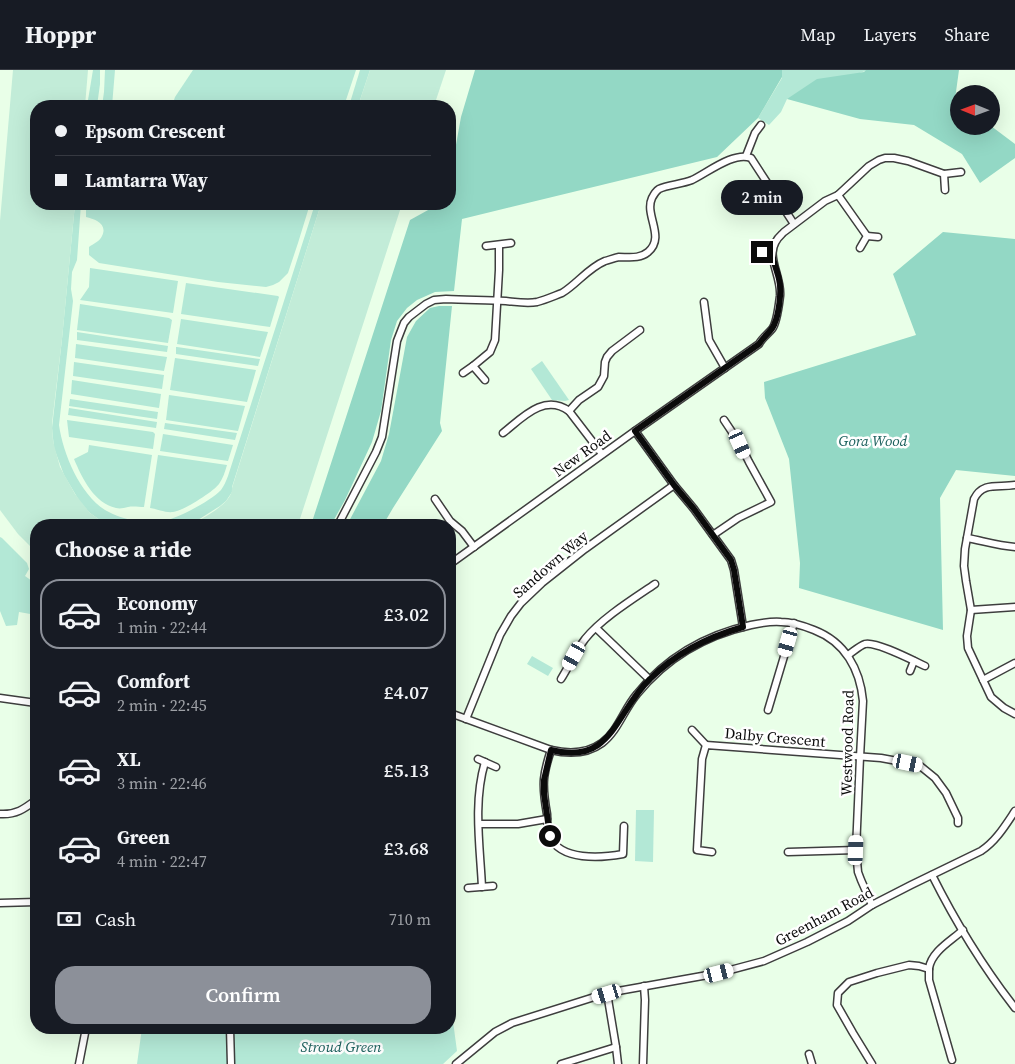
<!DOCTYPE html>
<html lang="en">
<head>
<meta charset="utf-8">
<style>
	:root { --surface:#171b24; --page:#242831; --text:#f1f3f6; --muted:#9ea1a6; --line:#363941; --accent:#8c9099 }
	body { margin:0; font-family:"Source Serif 4",serif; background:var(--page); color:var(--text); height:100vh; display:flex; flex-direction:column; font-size:19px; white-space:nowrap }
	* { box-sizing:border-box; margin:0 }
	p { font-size:16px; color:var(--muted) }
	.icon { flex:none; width:28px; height:28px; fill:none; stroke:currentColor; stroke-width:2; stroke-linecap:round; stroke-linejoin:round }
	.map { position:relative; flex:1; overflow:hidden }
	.drawer { position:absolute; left:30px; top:449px; width:426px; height:515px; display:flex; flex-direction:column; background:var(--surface); border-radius:20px; box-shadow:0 5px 20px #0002 }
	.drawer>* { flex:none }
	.guide { position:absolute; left:30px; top:30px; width:426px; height:110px; border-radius:20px; box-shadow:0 5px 20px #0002; display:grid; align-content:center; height:110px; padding:0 25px; background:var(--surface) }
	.needle { width:32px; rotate:271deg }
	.controls { position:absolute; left:950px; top:15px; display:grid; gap:10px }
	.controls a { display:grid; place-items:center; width:50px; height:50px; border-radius:50%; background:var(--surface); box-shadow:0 5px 20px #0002; font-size:25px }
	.end { position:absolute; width:22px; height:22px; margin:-11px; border:6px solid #0b0b0b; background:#fff; box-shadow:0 0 0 2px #fff }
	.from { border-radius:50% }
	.bubble { position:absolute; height:35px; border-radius:18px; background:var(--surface); box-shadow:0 5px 20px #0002; font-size:16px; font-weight:600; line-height:35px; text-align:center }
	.car { position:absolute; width:15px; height:30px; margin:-15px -8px; border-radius:6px; box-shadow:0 0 4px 1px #0007; background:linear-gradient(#fff 24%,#345 0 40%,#fff 0 76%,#345 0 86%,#fff 0) }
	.guide b { display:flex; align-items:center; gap:18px; height:48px; font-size:19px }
	.guide b+b { border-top:1px solid var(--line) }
	.guide i { width:12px; height:12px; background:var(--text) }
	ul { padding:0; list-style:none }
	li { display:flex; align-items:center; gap:15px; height:70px; margin:0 10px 8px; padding:0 15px; border:2px solid transparent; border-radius:20px }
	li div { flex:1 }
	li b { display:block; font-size:19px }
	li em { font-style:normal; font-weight:600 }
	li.on { border-color:var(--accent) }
	li>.icon { width:45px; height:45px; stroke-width:1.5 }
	h2 { padding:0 25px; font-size:22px; line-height:60px }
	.pay { display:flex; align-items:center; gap:12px; height:55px; padding:0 25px; font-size:19px }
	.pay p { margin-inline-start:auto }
	.button { display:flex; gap:10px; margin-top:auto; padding:10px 25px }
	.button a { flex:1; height:58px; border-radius:20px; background:var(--accent); color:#fff; font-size:20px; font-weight:600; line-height:58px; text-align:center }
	header { display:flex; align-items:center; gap:30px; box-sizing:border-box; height:70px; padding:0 25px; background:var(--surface); border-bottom:1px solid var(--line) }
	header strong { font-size:24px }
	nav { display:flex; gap:28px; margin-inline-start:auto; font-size:18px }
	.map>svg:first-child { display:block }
	.green { fill:#b3e8d6 }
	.forest { fill:#93d8c5 }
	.pitch { fill:#c2ecd8 }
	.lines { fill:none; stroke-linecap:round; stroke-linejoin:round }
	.minor-casing { stroke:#3e3e3e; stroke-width:9 }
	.minor { stroke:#fff; stroke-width:6 }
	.route { stroke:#0b0b0b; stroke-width:6 }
	.labels { text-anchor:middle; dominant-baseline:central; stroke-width:5; stroke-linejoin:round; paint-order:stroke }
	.park-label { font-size:15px; font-style:italic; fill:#1c615e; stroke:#fff }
	.street-label { font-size:15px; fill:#0b0b0b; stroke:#fff }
</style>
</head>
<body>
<header>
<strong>Hoppr</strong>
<nav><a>Map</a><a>Layers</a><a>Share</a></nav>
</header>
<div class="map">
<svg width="1015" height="994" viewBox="0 0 1015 994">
	<rect width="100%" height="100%" fill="#e9ffe8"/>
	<!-- green -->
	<g class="green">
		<path d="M93 0H100V14L97 36H87Z"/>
		<path d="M105 0H115L112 36H102L104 22Z"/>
		<path d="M193 0H356L344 36H172L175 27Z"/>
		<path d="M360 0H370L358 36H349Z"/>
		<path d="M782 0H868L787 29 781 42 769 55 758 48 782 8Z"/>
		<path d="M75 134H81L77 190 72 202 71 219 73 231 59 355C63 384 80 424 105 440 115 446 127 449 139 452L138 455H107L90 443 80 432 64 405 54 378 52 358 62 269Z"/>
		<path d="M86 134H310L298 173 288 203 279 212 273 215 266 217 218 212 99 193 89 185V177C93 174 100 171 102 166 108 154 95 149 86 147Z"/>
		<path d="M315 134H321L232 417V422L226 431 220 436 190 455H148V453C154 452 159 452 164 451 178 448 211 431 221 420 224 416 226 411 228 406Z"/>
		<path d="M90 198 178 211 173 243 80 230 89 217Z"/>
		<path d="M186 213 278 226 279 227 270 257 181 244Z"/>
		<path d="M80 234 169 248 172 250 168 273 77 260Z"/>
		<path d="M181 249 268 262 260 287 177 274Z"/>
		<path d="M77 262 168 276 167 282 77 270Z"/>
		<path d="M76 274 167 287 164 301 75 288Z"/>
		<path d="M176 277H177L260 289 258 296 176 284Z"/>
		<path d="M175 288 256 300 247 332 170 320Z"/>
		<path d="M542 291 569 330 565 331 552 330 531 299Z"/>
		<path d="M74 292 164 305 162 319 73 306Z"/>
		<path d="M72 310 161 324 159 338 71 324Z"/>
		<path d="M169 325 245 336 238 361 166 350Z"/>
		<path d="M70 329 158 342 157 349 69 336Z"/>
		<path d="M69 338 157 352 156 358 68 345Z"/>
		<path d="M67 350 153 362 155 364 153 379 69 367Z"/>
		<path d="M165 353 237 363 235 370 164 359Z"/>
		<path d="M163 364 233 375 228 391 160 381Z"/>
		<path d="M89 375 152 385 144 437C139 437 133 436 128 437 124 438 120 439 116 438 94 433 82 408 74 389L88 382Z"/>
		<path d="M158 385 227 395C225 402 223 408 219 414 213 422 183 441 173 442 166 443 157 439 150 438Z"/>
		<path d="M0 467 2 468 27 493 29 499 25 506 32 511 36 506V545L19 542 17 555 6 556 0 541Z"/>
		<path d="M532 586 553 598 548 606 527 594Z"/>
		<path d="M636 740H654L653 792 635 791Z"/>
		<path d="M450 929 457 981 443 994H137L142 958H450Z"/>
	</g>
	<!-- forest -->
	<g class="forest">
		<path d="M475 0H782V7L758 48 717 87 462 149 454 221 435 222 417 230 407 238 397 251 391 270 381 341 372 372 345 430 331 455H311L410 150 439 134H450V108L461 47Z"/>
		<path d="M866 0H959L955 29 959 32V56H991L1015 74V88L980 113 962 84 914 55 860 49 787 29 817 9 864 2Z"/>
		<path d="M943 162 1015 169V406L956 400 940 428 943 560 799 518 800 493 789 389 765 328 764 312 916 265 893 204Z"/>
		<path d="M439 236H452L440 353 442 361 393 438 383 455H347L381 391 389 364 407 267 416 251 430 238Z"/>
	</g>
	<!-- pitch -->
	<g class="pitch">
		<path d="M13 0H88L85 36H36V134H75L62 269 52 353 53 371 60 397 75 424 90 443 107 455H36V482L18 464 0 440V151Z"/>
		<path d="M370 0H446L434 36H358Z"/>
		<path d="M321 134H402L298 455H190C202 449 233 433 232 418Z"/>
	</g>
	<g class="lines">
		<!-- minor casing -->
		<g class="minor-casing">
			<g id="minor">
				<path d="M746 86 755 63 761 55"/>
				<path d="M944 104 945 120"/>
				<path d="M838 125 867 166 860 178"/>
				<path d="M784 162 825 131 838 125 869 96 879 90 885 88H894L908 91 944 104 961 102"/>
				<path d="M867 166 878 167"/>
				<path d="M486 176 511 173"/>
				<path d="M755 181 772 182"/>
				<path d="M704 232 709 270 725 298"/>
				<path d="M473 296 490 282 495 270 499 200V175"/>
				<path d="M463 303 473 296 485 310"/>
				<path d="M569 341 579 330 598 317 604 306 605 292 607 287 612 281 640 260"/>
				<path d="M635 361 674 415 694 439 731 490 734 500 743 557"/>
				<path d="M503 363C522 348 544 323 569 341L602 384"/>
				<path d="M1015 415C999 418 983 411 974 429L965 479 964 496 966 511 971 540 967 566 968 578 991 627 1004 638 1015 644"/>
				<path d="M435 429 450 451 462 461 474 477"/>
				<path d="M338 455 376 382 382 367 397 271 404 253 409 247 426 234 434 230 446 229C466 230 486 230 506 231 516 232 527 234 537 232 545 230 554 226 562 223 577 214 588 198 605 191 609 190 614 188 619 187 629 187 640 189 648 182 666 167 644 145 652 128 654 124 656 121 659 119 667 115 682 114 692 110 707 103 734 81 751 88L794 154"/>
				<path d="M713 465 738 448 771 432 749 392 740 374 724 350"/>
				<path d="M967 468C983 471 999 476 1015 477"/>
				<path d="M450 494 635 361 759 274C762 268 768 264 772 259 777 253 779 234 780 226 782 203 761 183 782 164"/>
				<path d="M971 540 1015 537"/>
				<path d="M596 558 649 609"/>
				<path d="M848 585C853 582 859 576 865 574 876 571 914 591 925 596"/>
				<path d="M910 601 914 591"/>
				<path d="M561 609C569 596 576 581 585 569 602 548 633 529 655 514"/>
				<path d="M983 610 1015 593"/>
				<path d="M0 628 36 633"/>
				<path d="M768 640 794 553"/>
				<path d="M450 643 551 680C568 684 587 684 602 673 618 661 624 639 637 624 666 588 706 565 751 555 761 553 771 551 781 552 793 552 804 556 814 560 845 572 860 599 863 631L860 687 856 780 858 802 861 810 872 835"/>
				<path d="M466 649 500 565 511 546 521 533 542 513 585 479 674 415"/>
				<path d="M692 660 706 675"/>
				<path d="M551 680C548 689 545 699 544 709 543 721 545 733 547 744 547 751 547 760 550 767 561 791 601 788 623 784L624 756"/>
				<path d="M478 689 496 697"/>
				<path d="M0 744C16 745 24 739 36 730"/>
				<path d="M479 754H518L547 749"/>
				<path d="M712 782 697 780 702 689 706 675 881 688 919 695 935 708 946 723 958 748V753"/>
				<path d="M788 782 856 780"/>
				<path d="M932 805C955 851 984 898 1015 938"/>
				<path d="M482 817C480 776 473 732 485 692"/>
				<path d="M468 818 493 816"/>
				<path d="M0 833 36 832"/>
				<path d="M607 923 616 977 618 994"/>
				<path d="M230 958 231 994"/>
				<path d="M809 984 812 994"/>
				<path d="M952 990 929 910C929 906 929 902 929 898 932 881 951 871 963 860"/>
				<path d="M79 994 86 958"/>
				<path d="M456 994 495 962 512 953 607 923 719 903 764 891 807 872 848 851 872 835 911 815 981 781C996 771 1005 756 1015 741"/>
				<path d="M561 994 616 977"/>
				<path d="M643 994 645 930 644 916"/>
				<path d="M872 994 853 963 837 935 838 923 849 912 877 903 909 895 919 896 929 899"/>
			</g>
		</g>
		<!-- minor -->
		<use href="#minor" class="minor"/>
	</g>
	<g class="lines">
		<!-- route -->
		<path class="route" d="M550 766 544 724V710L551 680C613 696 615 642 650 609 676 583 708 567 743 557L734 500 731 490 694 439 674 415 635 361 759 274C763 267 771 262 774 255 779 244 782 221 779 209 777 200 773 192 772 182H762"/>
	</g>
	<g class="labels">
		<!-- park labels -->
		<g class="park-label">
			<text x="873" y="370">Gora Wood</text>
			<text x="341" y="976">Stroud Green</text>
		</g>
		<!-- street labels -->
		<g class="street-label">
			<text transform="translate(582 383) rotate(-36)">New Road</text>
			<text transform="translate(550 494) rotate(-41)">Sandown Way</text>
			<text transform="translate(775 667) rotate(5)">Dalby Crescent</text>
			<text transform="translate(847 673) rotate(-89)">Westwood Road</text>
			<text transform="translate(824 846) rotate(-28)">Greenham Road</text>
		</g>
	</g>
</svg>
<div class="controls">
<a><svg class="needle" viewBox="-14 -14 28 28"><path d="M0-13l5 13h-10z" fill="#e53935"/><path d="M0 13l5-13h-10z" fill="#9ea1a6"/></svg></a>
</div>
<i class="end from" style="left:550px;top:766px"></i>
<i class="end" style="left:762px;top:182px"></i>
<div class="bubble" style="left:721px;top:110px;width:82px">2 min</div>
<i class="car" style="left:740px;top:374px;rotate:156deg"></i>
<i class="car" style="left:788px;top:572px;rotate:196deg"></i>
<i class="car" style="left:574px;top:586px;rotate:209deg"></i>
<i class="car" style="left:908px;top:693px;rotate:102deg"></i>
<i class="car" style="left:856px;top:780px;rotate:2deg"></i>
<i class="car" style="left:719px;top:903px;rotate:76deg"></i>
<i class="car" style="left:607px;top:924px;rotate:253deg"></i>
<div class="guide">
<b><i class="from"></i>Epsom Crescent</b>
<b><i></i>Lamtarra Way</b>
</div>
<section class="drawer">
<h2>Choose a ride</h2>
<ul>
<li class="on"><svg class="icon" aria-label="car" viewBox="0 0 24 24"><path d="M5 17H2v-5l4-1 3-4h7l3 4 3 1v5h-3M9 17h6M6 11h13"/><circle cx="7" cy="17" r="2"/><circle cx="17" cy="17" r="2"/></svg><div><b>Economy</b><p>1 min · 22:44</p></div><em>£3.02</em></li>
<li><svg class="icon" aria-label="car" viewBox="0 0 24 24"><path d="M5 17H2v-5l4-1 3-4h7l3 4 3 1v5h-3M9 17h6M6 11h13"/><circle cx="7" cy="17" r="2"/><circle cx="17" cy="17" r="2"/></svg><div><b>Comfort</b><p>2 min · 22:45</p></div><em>£4.07</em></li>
<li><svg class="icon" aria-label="car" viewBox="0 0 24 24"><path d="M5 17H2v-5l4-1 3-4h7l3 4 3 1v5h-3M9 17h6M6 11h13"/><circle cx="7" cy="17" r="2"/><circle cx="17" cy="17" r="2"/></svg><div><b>XL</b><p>3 min · 22:46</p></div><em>£5.13</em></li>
<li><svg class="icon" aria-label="car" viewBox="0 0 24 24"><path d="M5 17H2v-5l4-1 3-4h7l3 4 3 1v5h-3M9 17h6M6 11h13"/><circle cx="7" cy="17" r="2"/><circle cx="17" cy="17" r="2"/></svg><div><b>Green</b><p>4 min · 22:47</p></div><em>£3.68</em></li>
</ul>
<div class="pay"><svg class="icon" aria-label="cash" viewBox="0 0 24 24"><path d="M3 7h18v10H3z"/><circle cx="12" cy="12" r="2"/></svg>Cash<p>710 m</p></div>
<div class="button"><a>Confirm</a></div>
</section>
</div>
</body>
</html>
